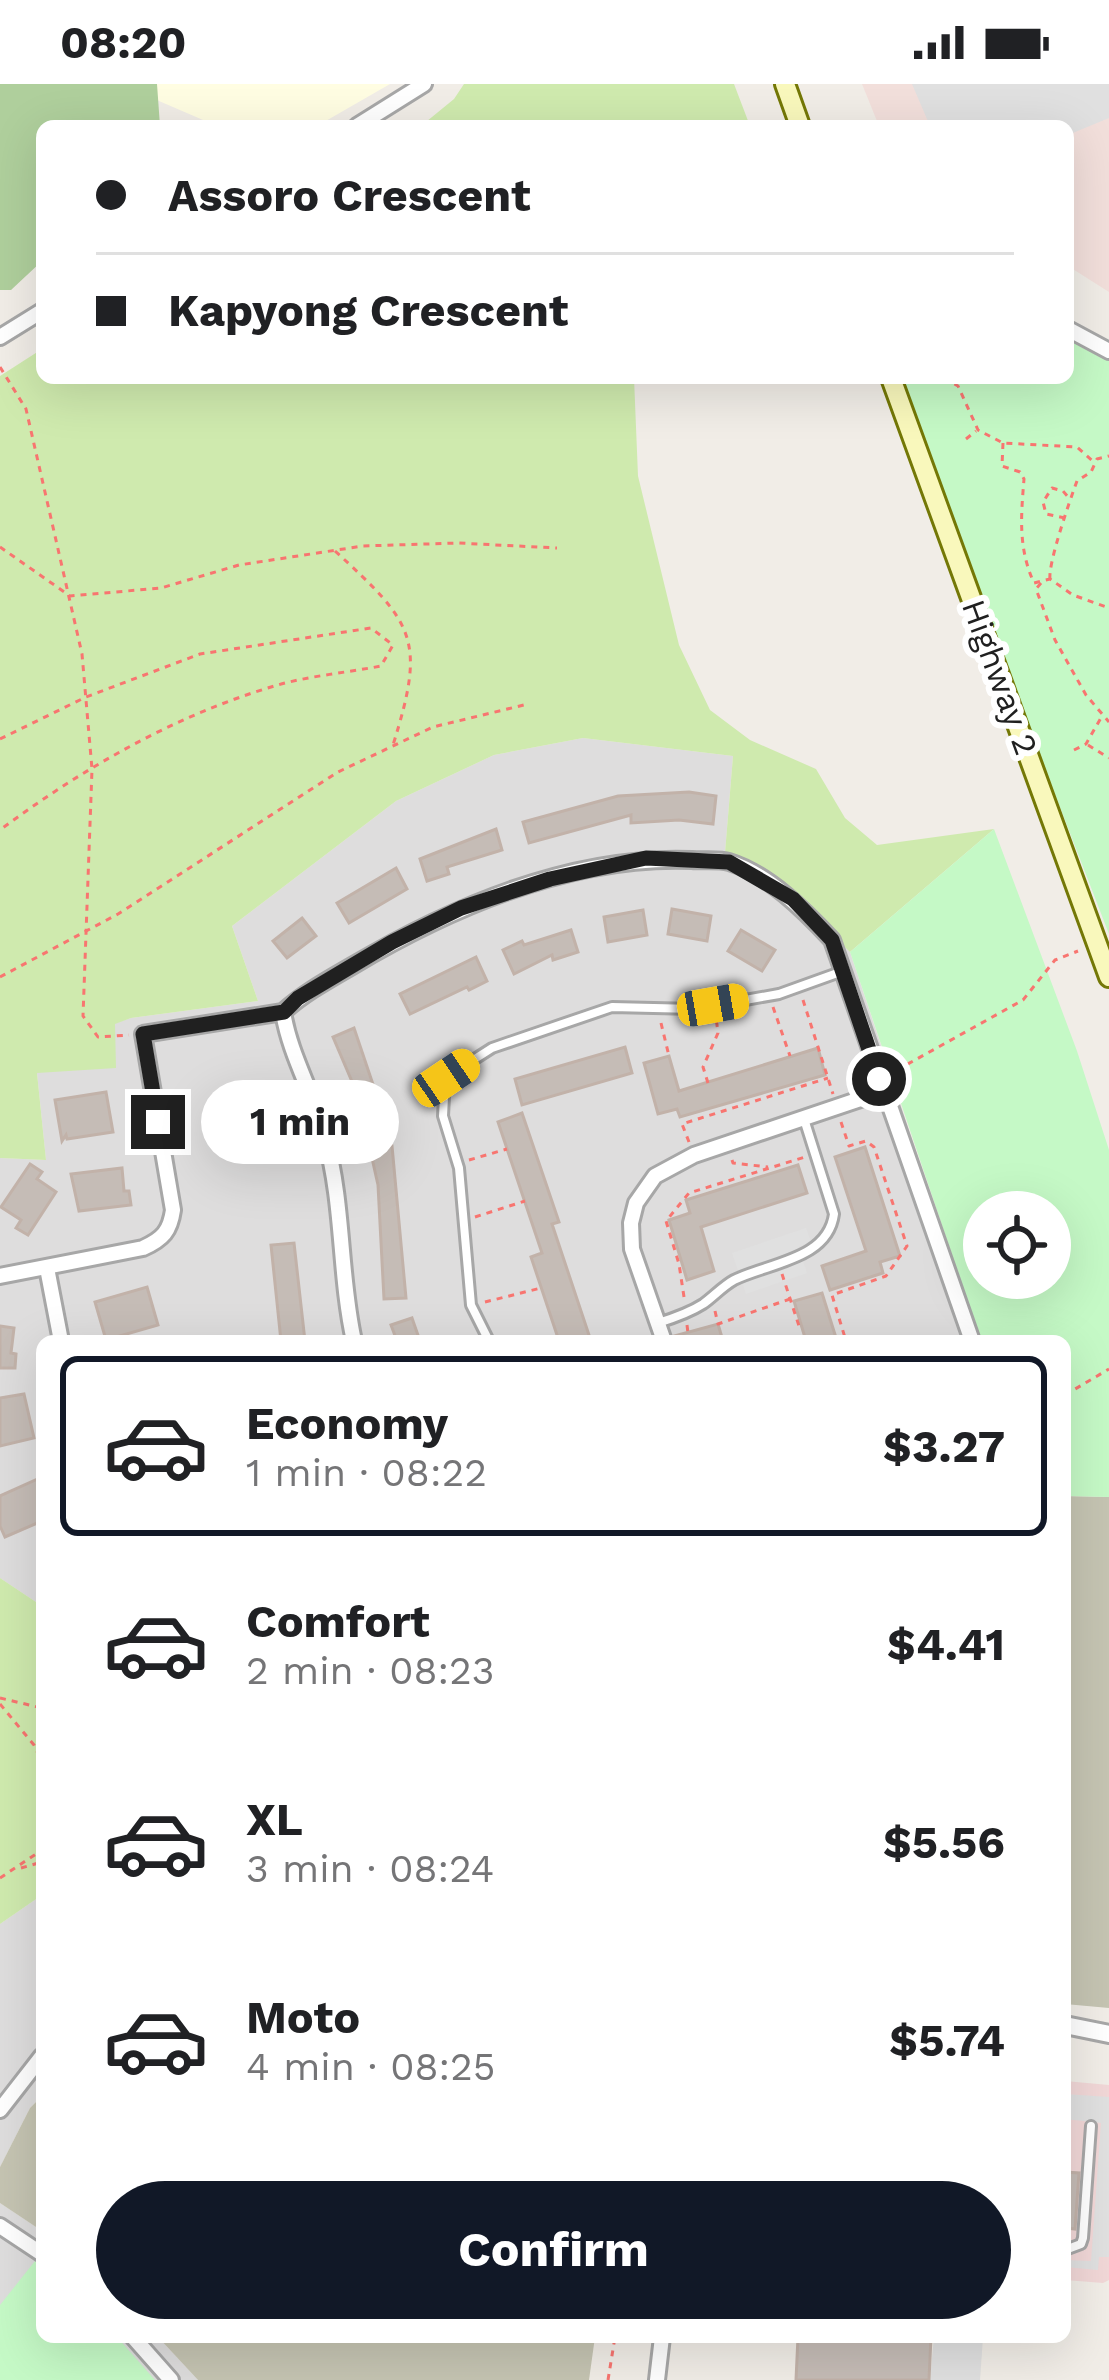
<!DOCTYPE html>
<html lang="en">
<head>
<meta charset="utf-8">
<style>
	:root { --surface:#fff; --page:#f2f2f2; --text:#202124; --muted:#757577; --line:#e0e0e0; --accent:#111827 }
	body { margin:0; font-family:"Work Sans",sans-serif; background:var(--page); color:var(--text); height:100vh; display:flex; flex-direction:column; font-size:45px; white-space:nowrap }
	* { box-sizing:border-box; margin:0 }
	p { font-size:39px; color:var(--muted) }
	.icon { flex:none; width:66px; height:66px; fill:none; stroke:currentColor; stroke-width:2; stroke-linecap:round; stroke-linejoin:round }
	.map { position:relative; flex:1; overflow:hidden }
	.sheet { position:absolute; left:36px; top:1251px; width:1035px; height:1008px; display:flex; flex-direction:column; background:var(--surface); border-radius:18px; box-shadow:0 12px 48px #0002 }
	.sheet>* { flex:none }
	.guide { position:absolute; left:36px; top:36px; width:1038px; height:264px; border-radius:18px; box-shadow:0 12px 48px #0002; display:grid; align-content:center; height:264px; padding:0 60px; background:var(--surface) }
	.fabs { position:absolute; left:963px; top:1107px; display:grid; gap:24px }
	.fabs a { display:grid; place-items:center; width:108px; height:108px; border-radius:50%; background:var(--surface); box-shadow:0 12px 48px #0002; font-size:60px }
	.end { position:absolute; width:54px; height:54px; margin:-27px; border:15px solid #202020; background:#fff; box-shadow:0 0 0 6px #fff }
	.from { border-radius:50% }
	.bubble { position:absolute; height:84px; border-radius:42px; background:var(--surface); box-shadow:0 12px 48px #0002; font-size:39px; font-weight:700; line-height:84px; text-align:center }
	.car { position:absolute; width:36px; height:72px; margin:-36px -18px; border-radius:15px; box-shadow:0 0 9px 3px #0007; background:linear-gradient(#f5c518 24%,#345 0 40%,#f5c518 0 76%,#345 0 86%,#f5c518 0) }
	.guide b { display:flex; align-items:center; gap:42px; height:114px; font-size:45px }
	.guide b+b { border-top:3px solid var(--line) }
	.guide i { width:30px; height:30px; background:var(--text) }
	ul { padding:21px 0 0; list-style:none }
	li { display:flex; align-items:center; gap:36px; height:180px; margin:0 24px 18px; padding:0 36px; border:6px solid transparent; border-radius:18px }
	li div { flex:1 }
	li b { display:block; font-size:45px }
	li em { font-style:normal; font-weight:700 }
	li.current { border-color:var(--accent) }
	li>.icon { width:108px; height:108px; stroke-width:1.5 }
	.primary-button { display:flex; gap:24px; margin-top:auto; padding:24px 60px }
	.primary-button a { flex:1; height:138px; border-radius:72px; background:var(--accent); color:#fff; font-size:48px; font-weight:700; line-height:138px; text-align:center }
	.status { display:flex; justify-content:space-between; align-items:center; height:84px; padding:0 60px; background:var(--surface); direction:ltr }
	.status svg { height:33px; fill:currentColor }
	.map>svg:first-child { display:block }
	.residential { fill:#dedddd }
	.commercial { fill:#f1d7d7 }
	.education { fill:#fffde2 }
	.military { fill:#f2dfdb }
	.construction { fill:#c5c4b2 }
	.grass { fill:#cfeaae }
	.forest { fill:#afcf9c }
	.park { fill:#c5f9c6; fill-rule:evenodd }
	.parking { fill:#e0e0e0 }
	.building { fill:#c5bcb6; stroke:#c2b2a9; stroke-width:3 }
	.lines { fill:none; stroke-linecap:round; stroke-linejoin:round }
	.service-casing { stroke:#a7a7a7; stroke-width:14 }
	.minor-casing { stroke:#a7a7a7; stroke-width:20 }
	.tertiary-casing { stroke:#a7a7a7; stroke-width:22 }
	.secondary-casing { stroke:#747806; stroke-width:24 }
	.path { stroke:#f87570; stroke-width:3; stroke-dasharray:6 6; stroke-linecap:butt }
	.service { stroke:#fff; stroke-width:8 }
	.minor { stroke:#fff; stroke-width:14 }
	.tertiary { stroke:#fff; stroke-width:16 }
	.secondary { stroke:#f9f8bc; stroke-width:18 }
	.route { stroke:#202020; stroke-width:15 }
	.labels { text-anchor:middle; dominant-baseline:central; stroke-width:12; stroke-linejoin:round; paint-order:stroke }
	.street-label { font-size:33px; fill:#202020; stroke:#fff }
</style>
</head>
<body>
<div class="status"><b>08:20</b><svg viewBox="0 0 49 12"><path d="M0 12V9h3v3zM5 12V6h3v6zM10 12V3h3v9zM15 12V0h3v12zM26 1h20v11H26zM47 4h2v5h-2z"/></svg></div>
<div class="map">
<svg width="1109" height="2296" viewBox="0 0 1109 2296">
	<rect width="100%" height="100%" fill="#f1ede7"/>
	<!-- residential -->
	<g class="residential">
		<path d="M583 654 733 672 724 781 770 801 808 827 850 868 979 1257H42V1522L0 1494V1074L46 1076 37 989 115 939 131 934 258 917 232 842 396 717 494 671Z"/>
		<path d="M42 1811V2012L30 2024 0 2083V1840Z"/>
		<path d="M0 2119 42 2147V2253H158L198 2296H0Z"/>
	</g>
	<!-- commercial -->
	<path class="commercial" d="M1065 1997 1109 2001V2196L1103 2199 1065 2196Z"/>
	<!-- education -->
	<path class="education" d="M138 0H390L317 42H217L159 17Z"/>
	<!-- military -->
	<path class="military" d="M862 0H1109V208L1068 182V42H879Z"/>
	<!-- construction -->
	<g class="construction">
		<path d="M1065 1412 1109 1413V1924L1065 1920Z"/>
		<path d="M42 2012V2147L0 2119V2083L30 2024Z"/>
		<path d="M158 2253H595L589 2296H198Z"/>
	</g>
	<!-- grass -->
	<g class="grass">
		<path d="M464 0H734L750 42H421L454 15Z"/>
		<path d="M42 265V294H634L638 392 679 561 710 626 750 656 816 685 845 734 877 761 994 745 850 868C808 827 777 804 724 781L733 672 583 654 494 671 396 717 232 842 258 917 131 934 115 940 116 984 37 989 46 1076 0 1074V292Z"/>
		<path d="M0 1494 42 1522V1811L0 1840Z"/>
	</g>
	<!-- forest -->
	<path class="forest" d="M0 0H157L160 42H42V177L11 206H0Z"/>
	<!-- park -->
	<g class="park">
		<path d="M1068 245 1109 267V850L894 294H1068Z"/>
		<path d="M994 745 1077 967 1109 1066V1413L1065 1412V1257H981L850 868ZM1050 1128V1194H984V1128Z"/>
		<path d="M35 2177 42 2183V2253H117L155 2296H0V2221Z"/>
	</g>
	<!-- parking -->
	<g class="parking">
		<path d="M912 0H1109V34L1068 51V42H930Z"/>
		<path d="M806 1144 811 1158 798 1163 807 1189 746 1210 732 1169Z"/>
		<path d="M1065 2010 1109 2013V2173H1099L1098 2186 1065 2183V2176L1091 2177 1101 2039 1065 2035Z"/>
		<path d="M934 2253H983L980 2296H930Z"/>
	</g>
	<!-- building -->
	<g class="building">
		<path d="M689 708 716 712 713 740 679 736 631 739V731L529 759 523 738 618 712Z"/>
		<path d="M496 745 502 766 447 783 449 790 427 797 420 775Z"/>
		<path d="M396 784 407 805 349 839 337 819Z"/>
		<path d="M672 825 711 832 707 857 668 850Z"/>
		<path d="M643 826 647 851 608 858 604 833Z"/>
		<path d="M302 834 316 852 287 874 273 857Z"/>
		<path d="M571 846 578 868 553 876 552 871 514 890 503 866 522 857 524 861Z"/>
		<path d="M741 846 775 866 762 887 728 867Z"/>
		<path d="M476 873 487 897 469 906 467 903 410 930 400 910Z"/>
		<path d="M354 944 385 1036 364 1043 352 1009 356 1007 333 953Z"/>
		<path d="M625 963 632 989 522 1021 515 995Z"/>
		<path d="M818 964 825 991 680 1033 677 1025 658 1030 644 979 669 972 679 1007Z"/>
		<path d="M106 1008 113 1048 67 1055 66 1051 62 1057 55 1016Z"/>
		<path d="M522 1029 559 1138 552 1140 591 1257H559L531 1173 542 1169 498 1038Z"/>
		<path d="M392 1062 406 1214 384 1215 378 1101 370 1065Z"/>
		<path d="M865 1063 900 1172 880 1178 883 1189 830 1206 822 1182 866 1167 835 1073Z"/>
		<path d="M30 1080 42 1088 37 1095 56 1108 28 1151 16 1144 21 1136 1 1123Z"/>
		<path d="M798 1081 807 1109 701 1143 714 1187 687 1196 669 1136 690 1129 686 1116Z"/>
		<path d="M122 1084 124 1107H129L131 1121 79 1127 71 1090Z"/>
		<path d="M294 1159 305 1257H281L271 1161Z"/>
		<path d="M147 1203 158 1241 106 1256 95 1218Z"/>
		<path d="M822 1209 837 1257H806L794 1217Z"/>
		<path d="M412 1234 420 1257H397L391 1241Z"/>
		<path d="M718 1240 723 1257H675L674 1252Z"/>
		<path d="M0 1242 14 1244 11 1269 16 1270 15 1284H0Z"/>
		<path d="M24 1310 34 1354 0 1362V1314Z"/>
		<path d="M42 1393V1437L5 1453 0 1442V1412Z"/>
		<path d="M1065 2088 1079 2089 1075 2145 1065 2144Z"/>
		<path d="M798 2253H931L929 2296H796Z"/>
	</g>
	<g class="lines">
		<!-- service casing -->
		<g class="service-casing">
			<g id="service">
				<path d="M658 1239C674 1234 689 1229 703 1220 713 1213 723 1202 734 1196 768 1179 828 1176 834 1130L804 1035"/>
				<path d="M489 1257 471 1221 459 1084 443 1032 445 994 492 964 612 923 695 925 779 910 843 887"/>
				<path d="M1065 2166 1081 2160 1083 2154 1091 2042"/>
			</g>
		</g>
		<!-- minor casing -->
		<g class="minor-casing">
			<g id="minor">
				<path d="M357 42 424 0"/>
				<path d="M1068 245 1109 267"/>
				<path d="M0 253 42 227"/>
				<path d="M283 928C290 972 314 1010 325 1053 344 1120 339 1190 354 1257"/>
				<path d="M47 1184 61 1257"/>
				<path d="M0 1192 143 1164C163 1155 170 1147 173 1126L143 950 283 928C304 909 328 896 352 882 453 822 573 771 692 776 703 777 719 775 729 778 768 790 805 827 832 856L972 1257"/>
				<path d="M664 1257 632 1165 631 1139 636 1119 655 1092 694 1071 884 1007"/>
				<path d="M0 2026 42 1972"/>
				<path d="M0 2142 42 2170"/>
				<path d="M133 2253 171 2296"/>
				<path d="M657 2296 662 2253"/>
			</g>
		</g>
		<!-- tertiary casing -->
		<g class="tertiary-casing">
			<path id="tertiary" d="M1065 1941 1109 1950"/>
		</g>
		<!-- secondary casing -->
		<g class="secondary-casing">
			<g id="secondary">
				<path d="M785 0 800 42"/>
				<path d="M891 294 1109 893"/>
			</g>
		</g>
		<!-- path -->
		<g class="path">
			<path d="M0 283 26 325 82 570 92 685 83 932 98 953 129 951"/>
			<path d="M944 294 958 302 978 346 1003 359 1077 363 1095 379"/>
			<path d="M966 355 976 347"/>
			<path d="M1003 359 1002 382 1020 388 1024 395C1021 432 1018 464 1034 499L1050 495 1073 511 1109 524"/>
			<path d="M1065 434 1046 430 1043 418 1052 404 1063 407 1069 414"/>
			<path d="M0 463 70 512 161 504 239 481 363 462 458 459 557 464"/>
			<path d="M335 467C415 540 426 556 393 661"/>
			<path d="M1050 495C1048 479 1070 416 1077 397L1091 388 1097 375 1109 372"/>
			<path d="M1041 499 1036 505 1055 556 1086 611 1109 638"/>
			<path d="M0 655 86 613 200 570 371 544 393 561 381 582C345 589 306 592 271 603 172 633 82 685 0 746"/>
			<path d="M1088 661 1109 674"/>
			<path d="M1074 666 1086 660 1102 632"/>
			<path d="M0 893 118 830 338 688 433 643 524 621"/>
			<path d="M803 916 833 1010"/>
			<path d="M773 923 790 972"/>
			<path d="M661 939 669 972"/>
			<path d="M897 986 1023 916 1055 876 1078 867"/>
			<path d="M708 999 703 983 718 949 716 933"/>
			<path d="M841 1038 849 1062 866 1057 874 1063 907 1162 886 1192 832 1211 846 1257"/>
			<path d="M689 1058 682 1040 828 994"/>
			<path d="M469 1076 507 1065"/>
			<path d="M732 1076 733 1079 768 1083"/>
			<path d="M475 1133 525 1117"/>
			<path d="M782 1190 800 1245"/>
			<path d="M684 1213 679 1180 666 1137 689 1109 805 1073"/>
			<path d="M485 1218 541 1204"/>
			<path d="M715 1227 718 1240 790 1215"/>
			<path d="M687 1241 689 1257"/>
			<path d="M557 1257 559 1256"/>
			<path d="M1065 1311 1109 1285"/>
			<path d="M0 1614 42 1624"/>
			<path d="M0 1620 34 1661 42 1678"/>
			<path d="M21 1784 42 1778"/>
			<path d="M0 1794 42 1766"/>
			<path d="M608 2296 615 2253"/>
		</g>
		<!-- service -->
		<use href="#service" class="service"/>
		<!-- minor -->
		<use href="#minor" class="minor"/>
		<!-- tertiary -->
		<use href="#tertiary" class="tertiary"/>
		<!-- secondary -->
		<use href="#secondary" class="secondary"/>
	</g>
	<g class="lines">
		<!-- route -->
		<path class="route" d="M158 1038 143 950 284 928 298 914 392 858 461 824 550 795 646 774 729 778 793 815 832 856 879 995"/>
	</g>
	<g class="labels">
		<!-- street labels -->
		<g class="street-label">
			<text transform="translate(1000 593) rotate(70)">Highway 2</text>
		</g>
	</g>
</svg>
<div class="fabs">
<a><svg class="icon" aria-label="locate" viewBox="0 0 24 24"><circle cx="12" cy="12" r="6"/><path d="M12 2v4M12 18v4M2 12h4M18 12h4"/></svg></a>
</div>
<i class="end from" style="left:879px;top:995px"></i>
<i class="end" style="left:158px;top:1038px"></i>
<div class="bubble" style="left:201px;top:996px;width:198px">1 min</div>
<i class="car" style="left:713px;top:921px;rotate:80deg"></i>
<i class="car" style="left:446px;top:994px;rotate:56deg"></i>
<div class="guide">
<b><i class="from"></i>Assoro Crescent</b>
<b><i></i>Kapyong Crescent</b>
</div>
<section class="sheet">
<ul>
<li class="current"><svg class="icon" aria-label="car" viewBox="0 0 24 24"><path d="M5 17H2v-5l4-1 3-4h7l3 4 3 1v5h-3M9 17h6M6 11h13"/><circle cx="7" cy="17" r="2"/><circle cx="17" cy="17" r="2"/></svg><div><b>Economy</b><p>1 min · 08:22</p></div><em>$3.27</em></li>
<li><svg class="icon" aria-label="car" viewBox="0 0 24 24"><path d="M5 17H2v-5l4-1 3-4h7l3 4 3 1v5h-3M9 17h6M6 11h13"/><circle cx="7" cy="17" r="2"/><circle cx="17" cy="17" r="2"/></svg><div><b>Comfort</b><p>2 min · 08:23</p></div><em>$4.41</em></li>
<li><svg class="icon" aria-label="car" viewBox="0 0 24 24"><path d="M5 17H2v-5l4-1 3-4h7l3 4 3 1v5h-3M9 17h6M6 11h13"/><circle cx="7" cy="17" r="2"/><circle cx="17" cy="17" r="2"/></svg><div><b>XL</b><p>3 min · 08:24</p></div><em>$5.56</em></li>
<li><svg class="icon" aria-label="car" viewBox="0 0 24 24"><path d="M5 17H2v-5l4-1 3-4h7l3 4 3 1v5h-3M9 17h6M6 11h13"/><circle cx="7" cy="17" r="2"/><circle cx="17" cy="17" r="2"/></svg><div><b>Moto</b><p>4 min · 08:25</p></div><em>$5.74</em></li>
</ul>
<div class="primary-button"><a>Confirm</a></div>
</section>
</div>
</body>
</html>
